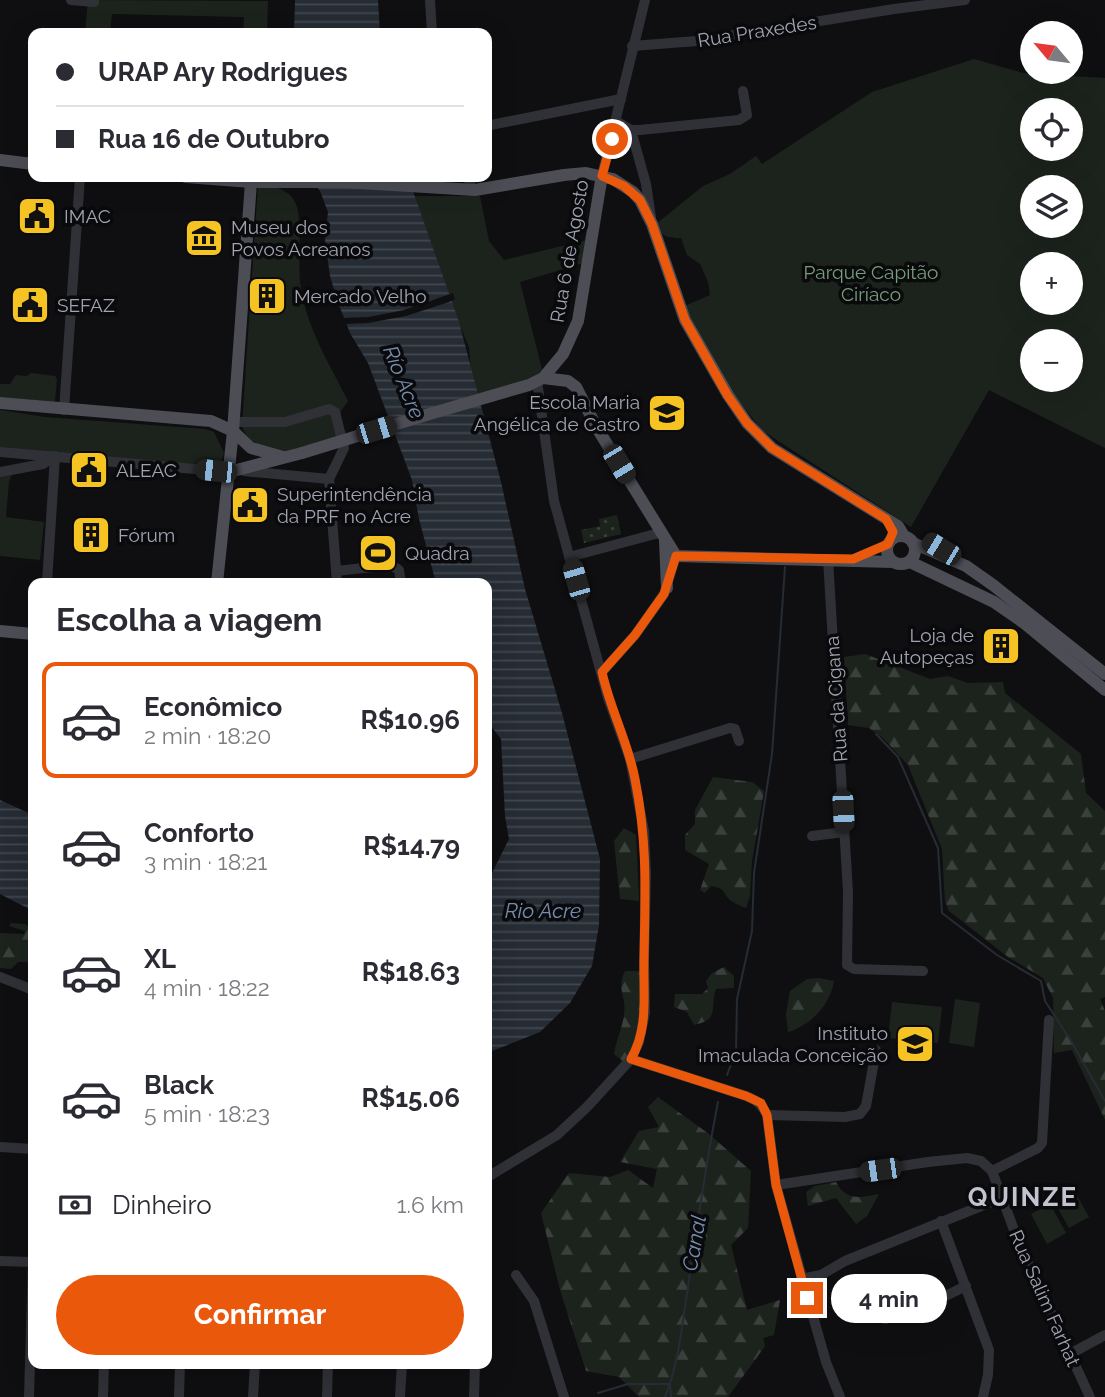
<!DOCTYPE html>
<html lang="pt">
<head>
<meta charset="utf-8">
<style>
	:root { --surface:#fff; --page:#f7f7f7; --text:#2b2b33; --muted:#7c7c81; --line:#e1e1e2; --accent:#ea580c }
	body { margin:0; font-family:Raleway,sans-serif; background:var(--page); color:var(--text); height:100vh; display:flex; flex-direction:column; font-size:26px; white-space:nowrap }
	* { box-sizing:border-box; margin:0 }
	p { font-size:23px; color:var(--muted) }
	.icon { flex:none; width:38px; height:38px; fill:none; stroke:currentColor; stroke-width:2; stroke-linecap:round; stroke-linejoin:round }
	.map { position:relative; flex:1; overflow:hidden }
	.side { position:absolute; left:28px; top:578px; width:464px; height:791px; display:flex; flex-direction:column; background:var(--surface); border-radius:14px; box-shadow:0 7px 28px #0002 }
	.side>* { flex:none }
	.hud { position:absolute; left:28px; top:28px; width:464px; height:154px; border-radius:14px; box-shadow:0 7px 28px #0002; display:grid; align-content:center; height:154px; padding:0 28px; background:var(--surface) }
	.needle { width:46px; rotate:299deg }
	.fabs { position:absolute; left:1020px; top:21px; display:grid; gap:14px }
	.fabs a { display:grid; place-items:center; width:63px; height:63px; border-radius:50%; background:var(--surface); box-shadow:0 7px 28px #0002; font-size:35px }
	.end { position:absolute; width:32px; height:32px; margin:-16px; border:9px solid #ea580c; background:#fff; box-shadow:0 0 0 4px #fff }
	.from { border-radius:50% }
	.bubble { position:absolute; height:49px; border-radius:24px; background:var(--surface); box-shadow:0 7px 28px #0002; font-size:23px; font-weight:700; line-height:49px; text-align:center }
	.car { position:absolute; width:21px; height:42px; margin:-21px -10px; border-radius:9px; box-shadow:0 0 5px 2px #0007; background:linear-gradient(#222 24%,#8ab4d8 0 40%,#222 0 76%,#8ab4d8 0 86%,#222 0) }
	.hud b { display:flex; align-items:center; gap:24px; height:66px; font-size:26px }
	.hud b+b { border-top:2px solid var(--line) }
	.hud i { width:18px; height:18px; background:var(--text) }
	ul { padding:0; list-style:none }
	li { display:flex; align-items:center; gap:21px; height:116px; margin:0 14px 10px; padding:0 14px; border:4px solid transparent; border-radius:14px }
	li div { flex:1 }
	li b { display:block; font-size:26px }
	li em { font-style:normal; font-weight:700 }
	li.active { border-color:var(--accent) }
	li>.icon { width:63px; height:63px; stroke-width:1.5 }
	h2 { padding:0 28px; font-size:32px; line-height:84px }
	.pay { display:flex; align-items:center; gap:18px; height:77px; padding:0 28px; font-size:26px }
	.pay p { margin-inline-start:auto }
	.action { display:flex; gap:14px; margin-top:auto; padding:14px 28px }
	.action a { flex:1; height:80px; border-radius:42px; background:var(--accent); color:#fff; font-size:28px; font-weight:700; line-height:80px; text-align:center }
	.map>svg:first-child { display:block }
	.green { fill:#1c231d; fill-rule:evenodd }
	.forest { fill:url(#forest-firs) }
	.garden { fill:url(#garden-dots) }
	.water { fill:url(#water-rules) }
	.pier { fill:#0f0f11 }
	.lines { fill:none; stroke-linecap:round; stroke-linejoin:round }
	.stream { stroke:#262c34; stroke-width:2 }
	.minor { stroke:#303136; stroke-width:10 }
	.major { stroke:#4c4d55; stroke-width:12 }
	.major-bridge { stroke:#4c4d55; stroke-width:12 }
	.route { stroke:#ea580c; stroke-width:9 }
	.labels { text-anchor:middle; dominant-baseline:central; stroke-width:7; stroke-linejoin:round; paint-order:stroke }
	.street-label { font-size:19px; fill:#a0a4b2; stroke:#0a0a0c }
	.poi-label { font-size:19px; fill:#a0a4b2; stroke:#0a0a0c; text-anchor:start }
	.park-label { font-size:19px; fill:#769e7c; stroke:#0a0a0c }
	.water-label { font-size:21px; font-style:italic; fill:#758eaf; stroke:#0a0a0c }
	.district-label { font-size:26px; font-weight:bold; letter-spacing:2px; fill:#c1c3ce; stroke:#0a0a0c }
</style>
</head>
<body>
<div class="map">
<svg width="1105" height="1397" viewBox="0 0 1105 1397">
	<defs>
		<pattern id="forest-firs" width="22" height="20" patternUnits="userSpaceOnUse" patternTransform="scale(1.75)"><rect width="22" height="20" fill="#1c231d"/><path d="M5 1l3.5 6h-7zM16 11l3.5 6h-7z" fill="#3a403b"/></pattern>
		<pattern id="garden-dots" width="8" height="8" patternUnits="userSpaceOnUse" patternTransform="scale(1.75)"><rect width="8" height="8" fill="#1c231d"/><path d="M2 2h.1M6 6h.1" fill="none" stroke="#3a403b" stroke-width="1.8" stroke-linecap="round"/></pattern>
		<pattern id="water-rules" width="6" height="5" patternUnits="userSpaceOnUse" patternTransform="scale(1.75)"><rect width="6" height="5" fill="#262c34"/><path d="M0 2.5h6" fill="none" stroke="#42484f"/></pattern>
	</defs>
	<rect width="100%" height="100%" fill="#0f0f11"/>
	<!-- green -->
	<g class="green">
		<path d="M88 0 268 1 267 33H243L244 17 112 14 110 33H85Z"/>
		<path d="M974 59 1023 73 1105 78V448L989 390 911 527 763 431 717 374 682 307 710 295 708 282 700 264 687 255 681 238C668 238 662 237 656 224L703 186 730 174 756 156 762 164 872 92ZM1032 110H1071V149H1032ZM1032 187H1071V226H1032ZM1032 264H1071V303H1032ZM1032 341H1071V380H1032Z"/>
		<path d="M258 185C274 186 292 189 297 207 302 228 298 260 300 282 305 325 329 363 348 401L341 411 339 438C327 442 294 454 283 453 268 452 246 441 242 426Z"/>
		<path d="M414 196H480L489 241 504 260 587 240 584 263 520 282 542 369 534 379 473 396 469 347 452 307Z"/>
		<path d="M31 373 55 376 57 379 55 402 0 397V384H10L16 375 27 376Z"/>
		<path d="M0 410 45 417 205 429 214 432 224 453 220 466H197L0 448Z"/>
		<path d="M13 471 9 482 6 517 44 522 40 560 0 556V476Z"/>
		<path d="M955 999 980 1003 974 1047 949 1043Z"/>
		<path d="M892 1002 942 1007 938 1043 888 1038Z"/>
		<path d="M1075 1192 1089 1217 1069 1228 1055 1203Z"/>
		<path d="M1050 1204 1066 1233 1047 1244 1031 1214Z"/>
	</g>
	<!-- forest -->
	<g class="forest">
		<path d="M865 654 930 679 948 676 968 683 1003 682 1005 693 1081 754 1086 793 1105 811V997L1100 999 1105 1011V1120L1072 1050 1054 1053 1053 998 1043 978 1008 957 949 911 945 902 942 849 908 765 883 738 869 728 848 725 844 657Z"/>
		<path d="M713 777 752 782 764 791 752 861 750 896 746 908C741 906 733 903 729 899 722 891 725 888 711 886L705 893 700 890 709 864 685 850V835L695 824V810Z"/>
		<path d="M624 828 636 835 639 901 620 899 614 841Z"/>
		<path d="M11 923 25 924 33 930V966L28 962H18L11 969 0 968V933L24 934 25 931 9 926Z"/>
		<path d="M724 967 734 976V988L716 989C709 1008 721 1019 694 1025L687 1012 674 1007 675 994H702L708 988 706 981 712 973Z"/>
		<path d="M625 971H641V1025L625 1063 614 1054C616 1041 622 1029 624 1015 627 997 616 990 625 971Z"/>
		<path d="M819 978 834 981C830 1005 811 1025 788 1032L786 1014 790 991 807 979Z"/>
		<path d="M658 1097 709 1134 751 1171 748 1228 731 1245 747 1310 780 1300 774 1335 763 1338 765 1346 728 1397H639L619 1377 586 1371 560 1290 541 1213 569 1173 610 1177 628 1170 653 1188 657 1169 620 1162 639 1131 659 1127 648 1107Z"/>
		<path d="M836 1182C846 1201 860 1198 879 1194L867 1216 856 1224 836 1198 808 1206 806 1192 815 1186Z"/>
	</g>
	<!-- garden -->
	<path class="garden" d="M617 515 621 534 584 543 581 530 600 526 599 519Z"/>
	<!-- water -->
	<g class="water">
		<path d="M295 0H378L380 33H294Z"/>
		<path d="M309 177H408L459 322 501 482 525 589 562 713 600 859 599 925 592 966 570 1003 540 1032 487 1053V883L509 839 505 816 501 739 487 721 486 583H436L419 519 412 480 368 363 350 333 337 300 330 276 325 240 328 212 320 191Z"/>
		<path d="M0 800 33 815V911L0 894Z"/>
	</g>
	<!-- pier -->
	<path class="pier" d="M453 293 455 299 449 302 406 316 368 323 345 324H343L340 318 369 317 404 310Z"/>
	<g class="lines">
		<!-- stream -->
		<g class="stream">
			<path d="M876 734 898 757 938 848 942 913 997 955 1041 981 1045 1001 1071 1041 1105 1101"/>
			<path d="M727 1075 736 1051 737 999 752 931 754 873 772 754 785 567"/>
			<path d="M598 1393 628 1384H670L671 1397"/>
			<path d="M665 1397C679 1363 682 1323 688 1287 697 1225 706 1163 718 1102"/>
		</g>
		<!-- minor -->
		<g class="minor">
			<path d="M71 0 94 2"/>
			<path d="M430 0 432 33"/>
			<path d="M632 46 697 41 894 9 965 0"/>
			<path d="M616 121 631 130H640L739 120 747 115 743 91"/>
			<path d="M486 126 621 99"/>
			<path d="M631 130 646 184 651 217"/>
			<path d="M602 175 645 0"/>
			<path d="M468 177 472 190"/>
			<path d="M64 410 80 177"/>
			<path d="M233 422H285L329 409 335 412 344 448 329 479 337 583"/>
			<path d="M0 452 229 472"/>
			<path d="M244 471 329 479"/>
			<path d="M0 472 43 464 55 456"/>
			<path d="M569 557 659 533"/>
			<path d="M828 559 848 892 847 965 854 969 923 971"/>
			<path d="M336 571 391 565 399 570 401 583"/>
			<path d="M47 583 55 456"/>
			<path d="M602 672 635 635 664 594 676 556"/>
			<path d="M33 750V760"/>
			<path d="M630 759 730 728 735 729 739 741"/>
			<path d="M812 836 844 832"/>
			<path d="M0 977 33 990"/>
			<path d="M631 1059 746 1096C757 1100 762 1105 767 1115L776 1185 826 1362 840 1397"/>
			<path d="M767 1115 845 1117 860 1114 866 1106 876 1050"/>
			<path d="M0 1147 33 1149"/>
			<path d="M992 1171 1038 1148 1042 1143 1049 1020"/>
			<path d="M486 1178 557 1135 587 1107 631 1059 639 1042 645 1013 644 961 646 874 644 831 630 759 608 698 554 501 537 381"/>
			<path d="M776 1185 928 1162 967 1158 981 1161 992 1171 1020 1246 1090 1397"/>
			<path d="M941 1221 989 1350 988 1375 983 1397"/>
			<path d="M0 1261 33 1262"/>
			<path d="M516 1275 534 1301 564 1397"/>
			<path d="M801 1279 821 1275 845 1261 1001 1198"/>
			<path d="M885 1319 931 1303 966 1286"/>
			<path d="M1070 1354 1105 1335"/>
			<path d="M29 1397 33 1260"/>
			<path d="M103 1397 104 1363"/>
			<path d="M179 1397 180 1363"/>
			<path d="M253 1397 255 1363"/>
			<path d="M327 1397 328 1363"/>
			<path d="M400 1397 402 1363"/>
			<path d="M474 1397 475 1363"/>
		</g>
		<!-- major -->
		<g class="major">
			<path d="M0 160 33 164"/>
			<path d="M186 177 251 182H343L475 190 564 175 586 173 613 179 633 192 640 200 652 224 685 320 728 395 747 423 772 448 898 526 904 536"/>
			<path d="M543 378 563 354 578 321 602 175"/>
			<path d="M0 403 211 421 233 431 251 448 283 457"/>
			<path d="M426 415 529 385 543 378 568 381 576 387 597 428 676 556 893 562"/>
			<path d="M229 472 302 453"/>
			<circle cx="901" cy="550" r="14"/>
			<path d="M665 541 667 588"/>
			<path d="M913 543 966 566 993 585 1105 674"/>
			<path d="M910 562 994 602 1024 623 1105 690"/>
			<path d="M217 583 233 431 251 182"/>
			<path d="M0 631 33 634"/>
		</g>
		<!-- major-bridge -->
		<path class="major-bridge" d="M302 453 426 415"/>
	</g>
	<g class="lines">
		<!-- route -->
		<path class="route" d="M612 139 602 176 624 186 640 200 652 224 685 320 728 396 747 423 772 448 886 519 893 532 888 544 853 559 676 556 664 594 635 635 602 672C610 709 628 742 635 779 648 844 645 895 644 960 643 994 649 1028 631 1059L746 1096 761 1103 767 1115 776 1185 807 1298"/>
	</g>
	<!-- icons -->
	<defs>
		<g id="civic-square" transform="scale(2.0125)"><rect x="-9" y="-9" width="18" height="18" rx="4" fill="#f6c422" stroke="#0a0a0c"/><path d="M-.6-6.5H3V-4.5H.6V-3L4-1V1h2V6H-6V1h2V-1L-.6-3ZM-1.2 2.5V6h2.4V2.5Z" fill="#111"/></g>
		<g id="museum-square" transform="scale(2.0125)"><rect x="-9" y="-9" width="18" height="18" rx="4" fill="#f6c422" stroke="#0a0a0c"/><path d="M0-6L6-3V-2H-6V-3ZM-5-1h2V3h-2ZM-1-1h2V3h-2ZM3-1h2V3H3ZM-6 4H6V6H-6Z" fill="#111"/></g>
		<g id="building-square" transform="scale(2.0125)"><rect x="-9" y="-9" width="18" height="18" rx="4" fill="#f6c422" stroke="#0a0a0c"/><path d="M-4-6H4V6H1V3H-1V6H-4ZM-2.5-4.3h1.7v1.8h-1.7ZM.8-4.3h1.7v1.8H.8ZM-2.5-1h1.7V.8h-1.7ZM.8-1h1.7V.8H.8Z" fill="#111"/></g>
		<g id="school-square" transform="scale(2.0125)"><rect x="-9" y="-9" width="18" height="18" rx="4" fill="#f6c422" stroke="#0a0a0c"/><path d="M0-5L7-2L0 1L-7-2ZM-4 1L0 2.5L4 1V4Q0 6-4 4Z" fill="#111"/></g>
		<g id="stadium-square" transform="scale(2.0125)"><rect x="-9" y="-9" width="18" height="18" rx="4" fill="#f6c422" stroke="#0a0a0c"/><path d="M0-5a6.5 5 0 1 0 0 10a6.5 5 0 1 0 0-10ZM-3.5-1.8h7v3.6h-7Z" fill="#111"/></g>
	</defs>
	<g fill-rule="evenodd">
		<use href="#civic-square" x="37" y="216"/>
		<use href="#museum-square" x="204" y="238"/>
		<use href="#building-square" x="267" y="296"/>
		<use href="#civic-square" x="30" y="305"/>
		<use href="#school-square" x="667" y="413"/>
		<use href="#civic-square" x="89" y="470"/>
		<use href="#civic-square" x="250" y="505"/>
		<use href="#building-square" x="91" y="535"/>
		<use href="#stadium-square" x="378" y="553"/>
		<use href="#building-square" x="1001" y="646"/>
		<use href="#school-square" x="915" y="1044"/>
	</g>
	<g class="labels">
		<!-- street labels -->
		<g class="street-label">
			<text transform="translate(757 31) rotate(-9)">Rua Praxedes</text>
			<text transform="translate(569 251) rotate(-80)">Rua 6 de Agosto</text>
			<text transform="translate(836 699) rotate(-94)">Rua da Cigana</text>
			<text transform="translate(1045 1298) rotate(66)">Rua Salim Farhat</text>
		</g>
		<!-- poi labels -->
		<g class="poi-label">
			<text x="64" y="216">IMAC</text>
			<text x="231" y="227">Museu dos<tspan x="231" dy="22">Povos Acreanos</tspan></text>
			<text x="294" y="296">Mercado Velho</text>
			<text x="57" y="305">SEFAZ</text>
			<text x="640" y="402" text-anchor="end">Escola Maria<tspan x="640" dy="22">Angélica de Castro</tspan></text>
			<text x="116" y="470">ALEAC</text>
			<text x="277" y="494">Superintendência<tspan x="277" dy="22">da PRF no Acre</tspan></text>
			<text x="118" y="535">Fórum</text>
			<text x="405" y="553">Quadra</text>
			<text x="974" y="635" text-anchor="end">Loja de<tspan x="974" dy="22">Autopeças</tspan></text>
			<text x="888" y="1033" text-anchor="end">Instituto<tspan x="888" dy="22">Imaculada Conceição</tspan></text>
		</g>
		<!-- park labels -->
		<g class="park-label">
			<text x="871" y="272">Parque Capitão<tspan x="871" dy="22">Ciríaco</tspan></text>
		</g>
		<!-- water labels -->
		<g class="water-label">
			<text transform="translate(404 382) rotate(68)">Río Acre</text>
			<text x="543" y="910">Rio Acre</text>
			<text transform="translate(694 1243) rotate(-80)">Canal</text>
		</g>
		<!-- district labels -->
		<g class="district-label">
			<text x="1023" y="1197">QUINZE</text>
		</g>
	</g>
</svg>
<div class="fabs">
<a><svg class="needle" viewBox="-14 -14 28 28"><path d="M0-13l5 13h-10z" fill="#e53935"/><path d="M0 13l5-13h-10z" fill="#7c7c81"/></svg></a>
<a><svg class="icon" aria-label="locate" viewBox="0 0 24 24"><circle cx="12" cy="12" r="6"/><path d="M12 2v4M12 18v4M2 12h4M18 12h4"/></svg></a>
<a><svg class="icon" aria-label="layers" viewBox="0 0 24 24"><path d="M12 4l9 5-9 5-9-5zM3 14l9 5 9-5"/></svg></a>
<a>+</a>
<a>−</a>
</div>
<i class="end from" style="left:612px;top:139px"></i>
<i class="end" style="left:807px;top:1298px"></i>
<div class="bubble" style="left:831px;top:1274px;width:116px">4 min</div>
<i class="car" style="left:376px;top:430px;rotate:73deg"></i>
<i class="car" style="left:619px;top:464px;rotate:149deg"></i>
<i class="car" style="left:216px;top:471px;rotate:276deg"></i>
<i class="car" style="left:941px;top:549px;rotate:301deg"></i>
<i class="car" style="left:576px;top:580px;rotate:344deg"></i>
<i class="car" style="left:843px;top:811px;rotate:177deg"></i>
<i class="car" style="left:880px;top:1170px;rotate:262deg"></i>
<div class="hud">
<b><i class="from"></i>URAP Ary Rodrigues</b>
<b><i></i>Rua 16 de Outubro</b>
</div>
<section class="side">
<h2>Escolha a viagem</h2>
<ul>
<li class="active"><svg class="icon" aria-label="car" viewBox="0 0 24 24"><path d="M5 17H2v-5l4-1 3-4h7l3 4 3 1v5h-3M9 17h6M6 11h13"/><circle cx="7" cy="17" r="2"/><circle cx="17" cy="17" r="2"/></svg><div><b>Econômico</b><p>2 min · 18:20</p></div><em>R$10.96</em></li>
<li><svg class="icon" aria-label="car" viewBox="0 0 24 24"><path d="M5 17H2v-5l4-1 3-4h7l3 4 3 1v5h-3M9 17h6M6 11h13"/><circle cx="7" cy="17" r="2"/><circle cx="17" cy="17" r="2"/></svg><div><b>Conforto</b><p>3 min · 18:21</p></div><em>R$14.79</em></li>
<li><svg class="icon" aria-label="car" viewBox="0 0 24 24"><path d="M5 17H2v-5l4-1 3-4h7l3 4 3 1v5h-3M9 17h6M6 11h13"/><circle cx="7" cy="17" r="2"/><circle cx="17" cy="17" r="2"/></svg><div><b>XL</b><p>4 min · 18:22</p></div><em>R$18.63</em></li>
<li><svg class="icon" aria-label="car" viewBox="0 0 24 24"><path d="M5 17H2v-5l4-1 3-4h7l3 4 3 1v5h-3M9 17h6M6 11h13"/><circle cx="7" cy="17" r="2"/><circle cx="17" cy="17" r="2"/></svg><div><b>Black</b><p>5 min · 18:23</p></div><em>R$15.06</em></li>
</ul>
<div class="pay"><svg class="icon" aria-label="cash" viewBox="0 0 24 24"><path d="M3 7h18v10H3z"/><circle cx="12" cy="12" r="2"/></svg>Dinheiro<p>1.6 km</p></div>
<div class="action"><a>Confirmar</a></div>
</section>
</div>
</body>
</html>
